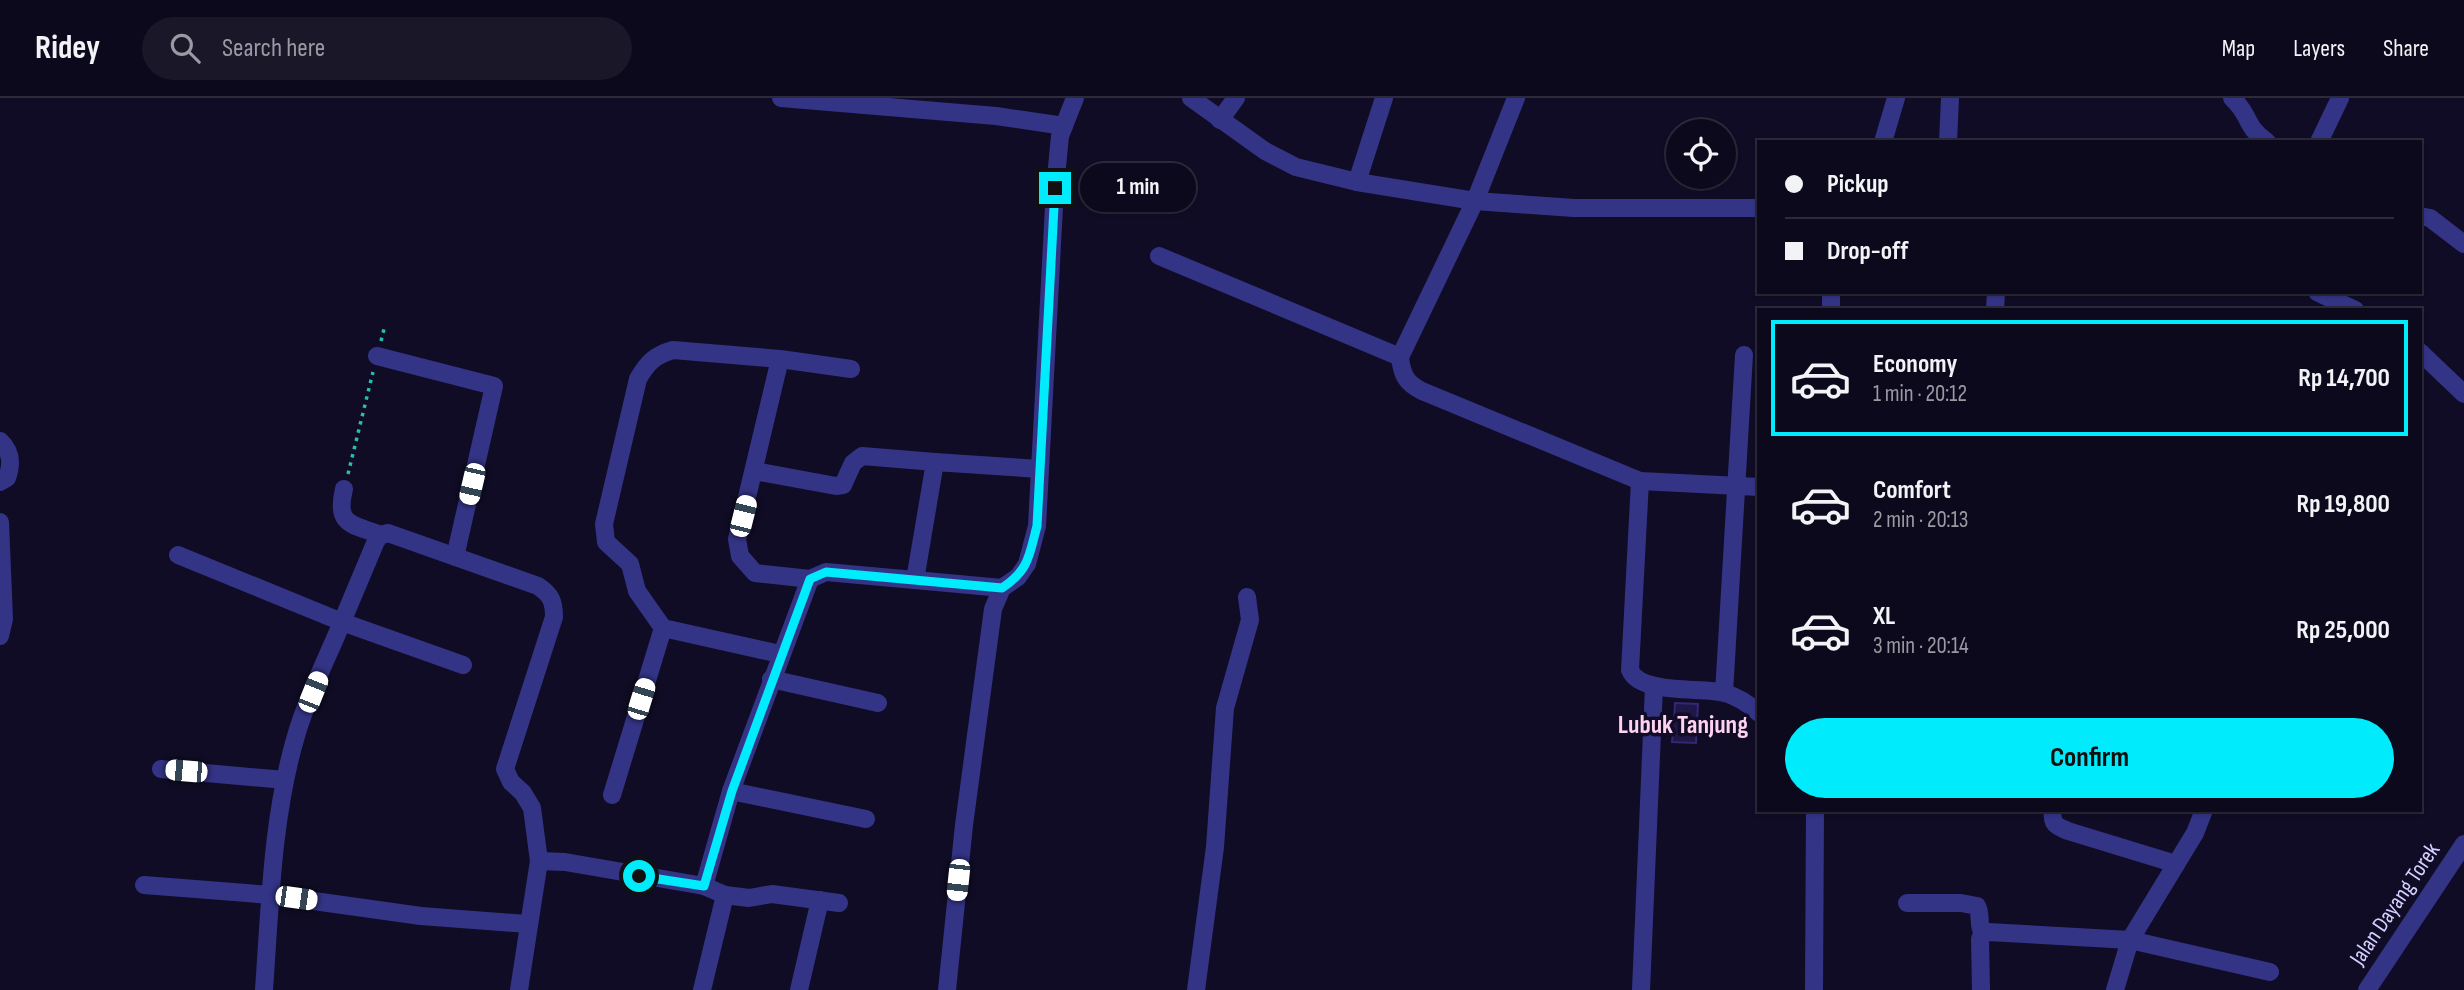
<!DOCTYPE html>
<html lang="en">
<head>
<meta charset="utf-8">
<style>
	:root { --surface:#0c091c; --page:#1a1729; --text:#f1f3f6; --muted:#9a9aa3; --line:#2c2a3b; --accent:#00ebfb }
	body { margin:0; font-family:"Sofia Sans Condensed",sans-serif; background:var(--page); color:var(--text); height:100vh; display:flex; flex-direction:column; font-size:26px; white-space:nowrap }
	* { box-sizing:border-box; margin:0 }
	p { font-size:23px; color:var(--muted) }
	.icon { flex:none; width:38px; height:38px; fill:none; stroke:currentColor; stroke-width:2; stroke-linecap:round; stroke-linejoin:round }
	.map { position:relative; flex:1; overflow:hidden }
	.drawer { position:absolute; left:1757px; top:210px; width:665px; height:504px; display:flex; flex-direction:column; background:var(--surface); border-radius:0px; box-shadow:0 2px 5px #0004,0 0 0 2px var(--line) }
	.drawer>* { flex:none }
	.top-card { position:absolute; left:1757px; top:42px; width:665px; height:154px; border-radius:0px; box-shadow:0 2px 5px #0004,0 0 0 2px var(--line); display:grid; align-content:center; height:154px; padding:0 28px; background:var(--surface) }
	.tools { position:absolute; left:1666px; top:21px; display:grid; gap:14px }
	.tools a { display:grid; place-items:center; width:70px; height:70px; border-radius:50%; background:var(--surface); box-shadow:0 2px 5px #0004,0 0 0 2px var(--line); font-size:35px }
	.end { position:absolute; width:32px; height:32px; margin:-16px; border:9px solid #00ebfb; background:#111; box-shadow:0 0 0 4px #111 }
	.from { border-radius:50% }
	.bubble { position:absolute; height:49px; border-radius:24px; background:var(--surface); box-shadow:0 2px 5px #0004,0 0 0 2px var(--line); font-size:23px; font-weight:700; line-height:49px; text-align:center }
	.car { position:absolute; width:21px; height:42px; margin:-21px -10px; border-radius:9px; box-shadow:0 0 5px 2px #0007; background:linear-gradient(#fff 24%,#345 0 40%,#fff 0 76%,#345 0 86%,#fff 0) }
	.top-card b { display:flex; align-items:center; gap:24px; height:66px; font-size:26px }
	.top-card b+b { border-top:2px solid var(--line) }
	.top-card i { width:18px; height:18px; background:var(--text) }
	ul { padding:12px 0 0; list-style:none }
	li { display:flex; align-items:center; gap:21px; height:116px; margin:0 14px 10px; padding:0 14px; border:4px solid transparent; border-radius:0px }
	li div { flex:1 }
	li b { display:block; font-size:26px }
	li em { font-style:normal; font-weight:700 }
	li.current { border-color:var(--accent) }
	li>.icon { width:63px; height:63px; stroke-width:1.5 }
	.button { display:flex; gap:14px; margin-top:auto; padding:14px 28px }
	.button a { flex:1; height:80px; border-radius:42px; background:var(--accent); color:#111; font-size:28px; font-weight:700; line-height:80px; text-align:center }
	header { display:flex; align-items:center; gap:42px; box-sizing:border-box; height:98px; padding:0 35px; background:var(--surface); border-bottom:2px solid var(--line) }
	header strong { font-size:33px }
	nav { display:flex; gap:38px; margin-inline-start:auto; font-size:24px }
	.search { width:490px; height:63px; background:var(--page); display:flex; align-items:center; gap:18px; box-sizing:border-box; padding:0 24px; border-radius:38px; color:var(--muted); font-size:26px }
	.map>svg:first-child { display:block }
	.building { fill:#1f1747; stroke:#342775; stroke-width:2 }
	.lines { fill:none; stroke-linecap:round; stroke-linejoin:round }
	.path { stroke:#25beaf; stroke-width:3.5; stroke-dasharray:3.5 5; stroke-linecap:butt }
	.minor { stroke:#343487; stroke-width:18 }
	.tertiary { stroke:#343487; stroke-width:18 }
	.route { stroke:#00ebfb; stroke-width:9 }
	.labels { text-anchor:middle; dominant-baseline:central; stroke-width:7; stroke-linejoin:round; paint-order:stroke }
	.street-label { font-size:23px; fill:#d4d0ff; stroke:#100c25 }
	.quarter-label { font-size:26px; font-weight:bold; fill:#ffd2f0; stroke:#100c25 }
</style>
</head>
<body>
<header>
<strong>Ridey</strong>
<div class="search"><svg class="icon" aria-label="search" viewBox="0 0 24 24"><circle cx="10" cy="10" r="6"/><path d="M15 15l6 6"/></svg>Search here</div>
<nav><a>Map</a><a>Layers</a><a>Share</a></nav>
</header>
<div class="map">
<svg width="2464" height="892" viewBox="0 0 2464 892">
	<rect width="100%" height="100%" fill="#100c25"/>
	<!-- building -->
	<path class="building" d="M1675 605 1698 606 1696 645 1672 644 1673 634 1666 633 1667 623H1674Z"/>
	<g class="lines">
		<!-- path -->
		<g class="path">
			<path d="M381 243 385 227"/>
			<path d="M348 376 373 274"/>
		</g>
		<!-- minor -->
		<g class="minor">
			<path d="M781 0 996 18 1064 28"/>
			<path d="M1191 0 1265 53 1296 69 1357 84 1475 103 1574 110H1759"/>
			<path d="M1516 0 1475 103 1400 259C1402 277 1406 285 1422 293L1640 383 1759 389"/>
			<path d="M2232 0C2251 17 2244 28 2267 44"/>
			<path d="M1220 22 1236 0"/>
			<path d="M1883 44 1896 0"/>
			<path d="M1948 44 1950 0"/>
			<path d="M2319 44 2340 0"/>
			<path d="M1357 84 1384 0"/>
			<path d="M2420 118 2430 120 2464 146"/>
			<path d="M1159 158 1400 259"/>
			<path d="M1831 194V212"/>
			<path d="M2317 194 2355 212"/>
			<path d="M1995 212 1996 194"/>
			<path d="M2420 254 2464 296"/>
			<path d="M377 258 494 288 455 459"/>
			<path d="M780 261 737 441 740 458 755 475 810 481"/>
			<path d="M0 343C12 354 12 366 7 380L0 384"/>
			<path d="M754 373 836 388 843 387 853 365 862 358 935 364"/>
			<path d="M1640 383 1630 572C1640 597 1702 589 1725 595 1738 599 1749 606 1759 615"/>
			<path d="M344 391C335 428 352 426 381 437"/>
			<path d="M0 424 4 521 0 538"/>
			<path d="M178 457 342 524 376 443 381 437 388 435 538 488C551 497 554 503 554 519L505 671 511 684 523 695 532 710 539 763 519 892"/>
			<path d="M915 482 1002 490"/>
			<path d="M780 556 663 530 637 493 630 466 606 444 604 426 638 281C647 265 655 257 673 252L780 261 851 271"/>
			<path d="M771 581 878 605"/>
			<path d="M1724 595 1744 257"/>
			<path d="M161 671 285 682"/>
			<path d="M731 693 866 721"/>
			<path d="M612 697 663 530"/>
			<path d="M2053 712C2051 726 2056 728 2068 733L2176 766"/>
			<path d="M539 763 565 764 704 788 731 693 810 481 826 474 915 482 935 364 1040 371"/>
			<path d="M144 787 271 797 421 818 527 826"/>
			<path d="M704 788 725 797 749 800 772 796 839 805"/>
			<path d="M1907 805H1961L1977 808C1982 817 1977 826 1983 836L1980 841 1981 892"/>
			<path d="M1983 836 1988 834 2130 842 2270 874"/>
			<path d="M264 892C270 808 272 719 296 638 307 599 327 561 342 524L463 567"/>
			<path d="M702 892 725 797"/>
			<path d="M799 892 820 802"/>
			<path d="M947 892 964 727 993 511 1002 490 1018 479 1027 466 1037 428 1055 90 1060 38 1075 0"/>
			<path d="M1196 892 1215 749 1225 610 1250 522 1247 499"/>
			<path d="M1641 892 1654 588"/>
			<path d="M1814 892 1815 712"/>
			<path d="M2115 892 2130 842 2195 735 2204 712"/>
		</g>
		<!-- tertiary -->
		<path class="tertiary" d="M2367 892 2464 746"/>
	</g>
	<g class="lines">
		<!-- route -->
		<path class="route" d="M639 778 704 788 732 693 810 481 826 474 1002 490C1029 472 1029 458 1037 428L1055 90"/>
	</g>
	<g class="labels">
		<!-- street labels -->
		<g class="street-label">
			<text transform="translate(2395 806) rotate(-56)">Jalan Dayang Torek</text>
		</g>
		<!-- quarter labels -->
		<g class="quarter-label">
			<text x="1683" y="627">Lubuk Tanjung</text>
		</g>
	</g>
</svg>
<div class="tools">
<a><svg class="icon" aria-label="locate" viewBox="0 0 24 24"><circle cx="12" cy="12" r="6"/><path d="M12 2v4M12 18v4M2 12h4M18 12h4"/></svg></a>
</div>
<i class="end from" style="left:639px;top:778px"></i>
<i class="end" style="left:1055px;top:90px"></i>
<div class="bubble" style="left:1080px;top:65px;width:116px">1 min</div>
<i class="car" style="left:472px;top:386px;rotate:193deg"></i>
<i class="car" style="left:743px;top:418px;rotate:14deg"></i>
<i class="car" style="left:313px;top:594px;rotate:22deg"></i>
<i class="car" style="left:641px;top:601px;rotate:17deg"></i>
<i class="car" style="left:186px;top:673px;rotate:275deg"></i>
<i class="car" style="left:958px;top:782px;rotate:186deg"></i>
<i class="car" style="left:296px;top:800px;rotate:98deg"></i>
<div class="top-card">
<b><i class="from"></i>Pickup</b>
<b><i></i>Drop-off</b>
</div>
<section class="drawer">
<ul>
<li class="current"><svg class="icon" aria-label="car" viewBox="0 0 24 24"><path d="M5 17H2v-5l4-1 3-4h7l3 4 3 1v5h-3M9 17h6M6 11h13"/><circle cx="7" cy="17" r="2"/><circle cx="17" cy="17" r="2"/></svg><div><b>Economy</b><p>1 min · 20:12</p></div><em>Rp 14,700</em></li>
<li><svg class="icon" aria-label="car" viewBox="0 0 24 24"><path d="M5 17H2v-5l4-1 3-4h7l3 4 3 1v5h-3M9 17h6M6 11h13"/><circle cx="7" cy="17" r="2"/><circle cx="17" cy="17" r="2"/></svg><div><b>Comfort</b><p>2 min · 20:13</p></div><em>Rp 19,800</em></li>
<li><svg class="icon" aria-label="car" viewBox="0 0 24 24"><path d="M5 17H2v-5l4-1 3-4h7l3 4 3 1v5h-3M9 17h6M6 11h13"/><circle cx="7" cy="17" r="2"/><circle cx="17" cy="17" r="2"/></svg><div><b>XL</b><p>3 min · 20:14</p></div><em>Rp 25,000</em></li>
</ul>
<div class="button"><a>Confirm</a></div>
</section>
</div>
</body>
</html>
